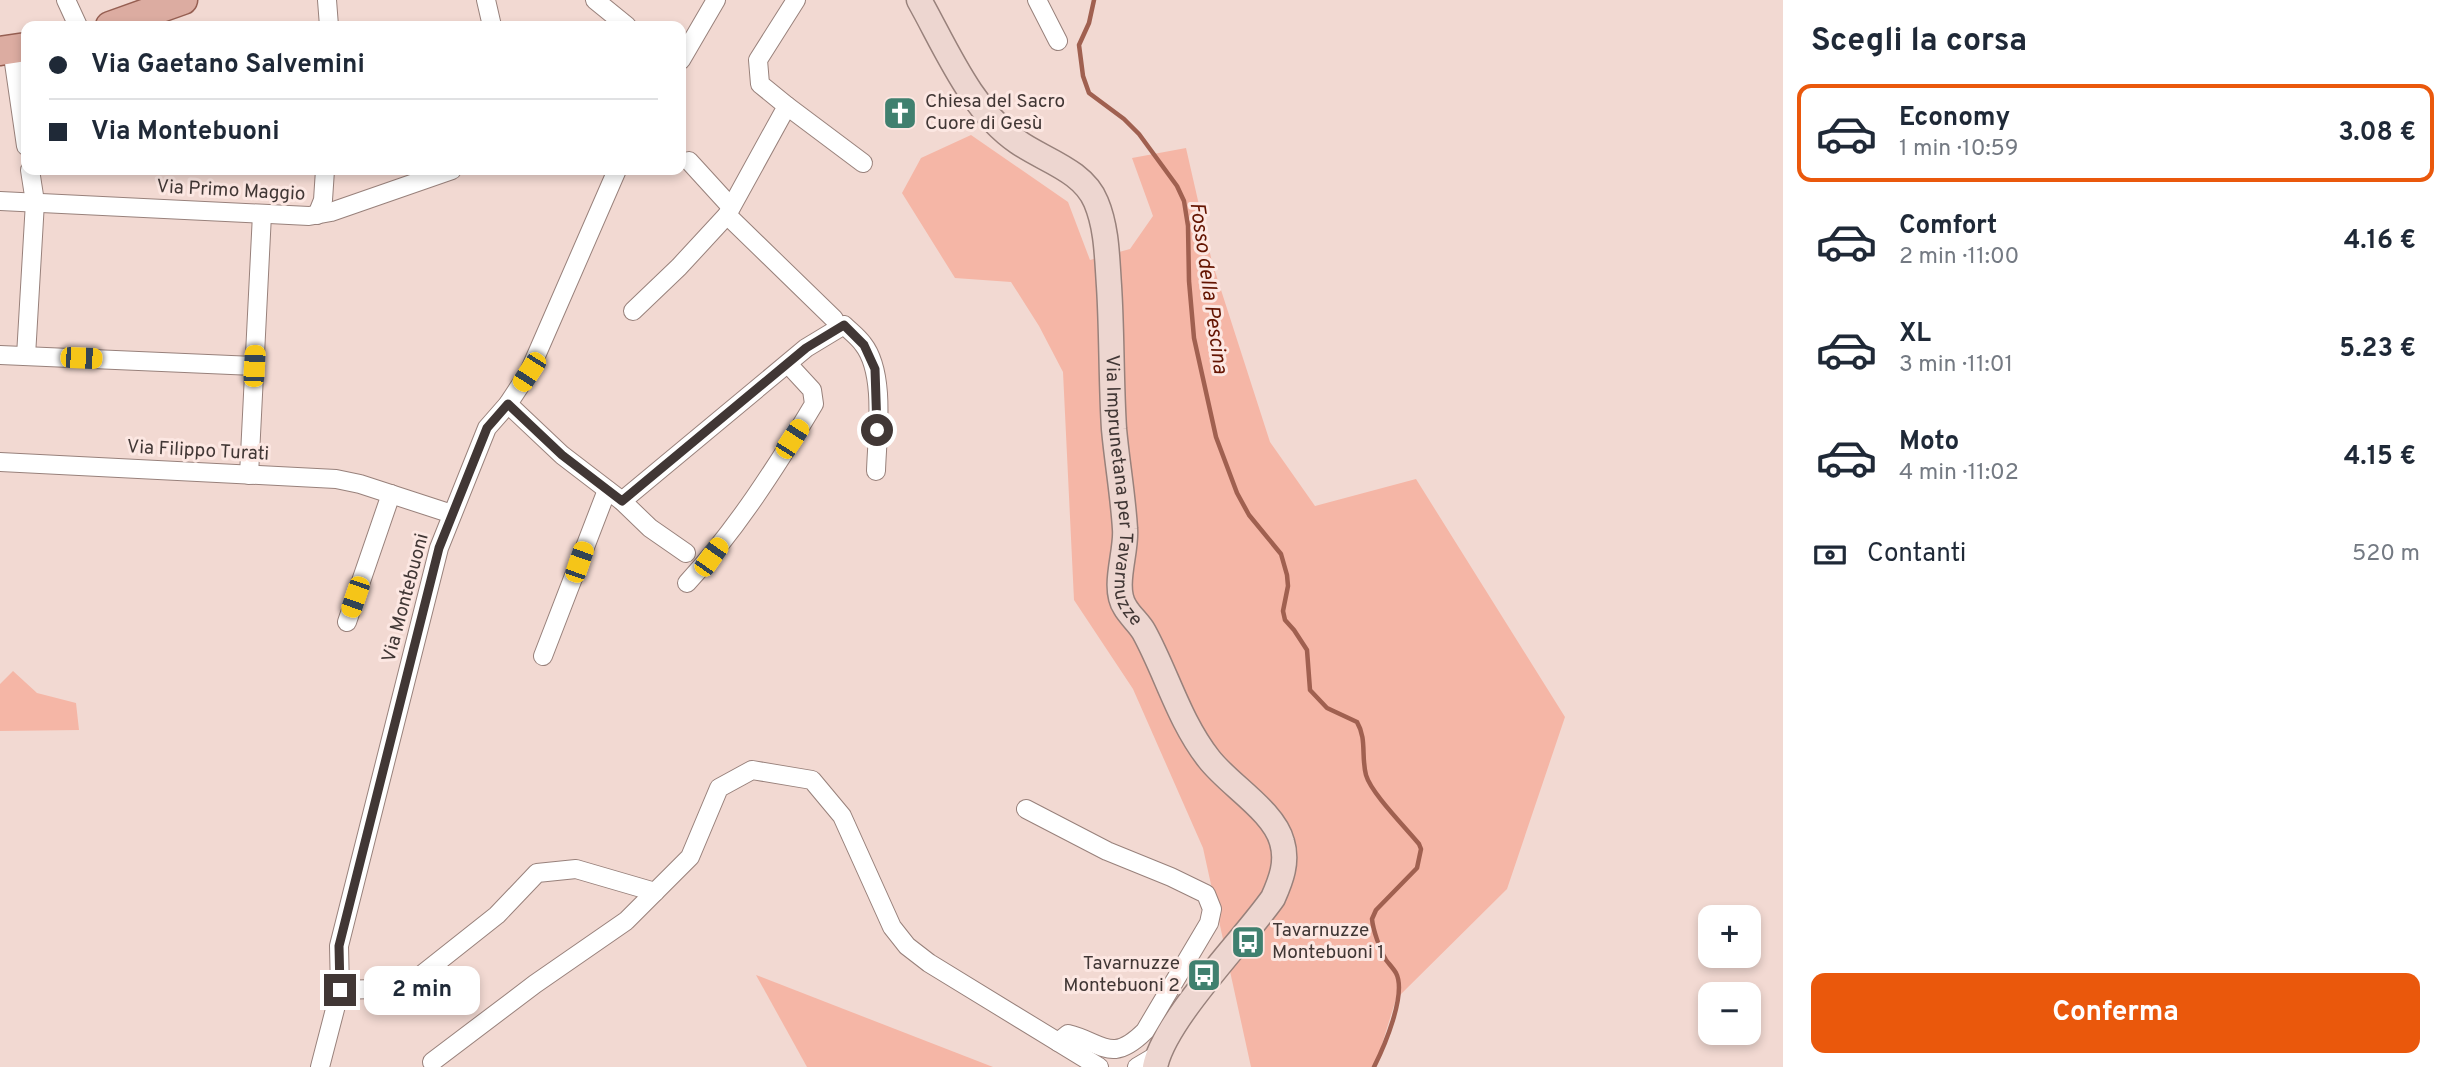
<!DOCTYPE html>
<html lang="it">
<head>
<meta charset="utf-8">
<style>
	:root { --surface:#fff; --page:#f6f6f7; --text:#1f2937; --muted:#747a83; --line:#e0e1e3; --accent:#ea580c }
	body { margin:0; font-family:Overpass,sans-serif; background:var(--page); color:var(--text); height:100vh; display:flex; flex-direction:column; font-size:26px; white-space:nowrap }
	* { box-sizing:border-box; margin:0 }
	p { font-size:23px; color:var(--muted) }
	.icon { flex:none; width:38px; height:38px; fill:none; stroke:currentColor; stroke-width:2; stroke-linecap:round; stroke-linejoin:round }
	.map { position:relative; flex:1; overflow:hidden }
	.details { display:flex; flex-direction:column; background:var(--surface); width:665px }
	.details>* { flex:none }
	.hud { position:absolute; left:21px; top:21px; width:665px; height:154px; border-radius:14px; box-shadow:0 4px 10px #0003; display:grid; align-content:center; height:154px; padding:0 28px; background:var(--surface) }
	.fabs { position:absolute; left:1698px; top:905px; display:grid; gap:14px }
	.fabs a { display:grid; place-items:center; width:63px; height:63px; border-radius:14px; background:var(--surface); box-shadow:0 4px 10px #0003; font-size:35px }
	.end { position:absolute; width:32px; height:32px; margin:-16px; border:9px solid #413735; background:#fff; box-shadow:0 0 0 4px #fff }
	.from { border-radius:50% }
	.bubble { position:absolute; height:49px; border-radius:14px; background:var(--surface); box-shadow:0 4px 10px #0003; font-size:23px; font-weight:700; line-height:49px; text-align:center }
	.car { position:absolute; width:21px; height:42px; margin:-21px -10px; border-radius:9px; box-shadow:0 0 5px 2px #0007; background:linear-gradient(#f5c518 24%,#345 0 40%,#f5c518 0 76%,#345 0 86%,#f5c518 0) }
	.hud b { display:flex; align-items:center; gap:24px; height:66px; font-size:26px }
	.hud b+b { border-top:2px solid var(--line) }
	.hud i { width:18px; height:18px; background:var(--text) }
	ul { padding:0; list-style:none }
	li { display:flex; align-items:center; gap:21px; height:98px; margin:0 14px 10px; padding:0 14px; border:4px solid transparent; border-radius:14px }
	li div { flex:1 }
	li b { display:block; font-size:26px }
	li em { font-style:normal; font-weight:700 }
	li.current { border-color:var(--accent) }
	li>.icon { width:63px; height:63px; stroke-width:1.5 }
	h2 { padding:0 28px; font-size:32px; line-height:84px }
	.pay { display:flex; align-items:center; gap:18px; height:77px; padding:0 28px; font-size:26px }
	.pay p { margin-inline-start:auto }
	.button { display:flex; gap:14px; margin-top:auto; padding:14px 28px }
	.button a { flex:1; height:80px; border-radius:14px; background:var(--accent); color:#fff; font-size:28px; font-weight:700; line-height:80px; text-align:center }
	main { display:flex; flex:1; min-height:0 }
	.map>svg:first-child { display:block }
	.green { fill:#f5b6a6 }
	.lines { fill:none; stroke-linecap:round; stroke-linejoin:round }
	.stream { stroke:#a06050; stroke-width:4.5 }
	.street-casing { stroke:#98817b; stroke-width:20 }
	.secondary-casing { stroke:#98817b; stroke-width:27 }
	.primary-casing { stroke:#965f52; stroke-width:31 }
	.street { stroke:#fff; stroke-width:18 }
	.secondary { stroke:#edd6d0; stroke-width:24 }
	.primary { stroke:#dcaca1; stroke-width:28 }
	.route { stroke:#413735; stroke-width:9 }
	.labels { text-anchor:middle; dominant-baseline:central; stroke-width:6; stroke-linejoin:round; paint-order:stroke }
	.poi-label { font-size:19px; fill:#413735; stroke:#fce7e2; text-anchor:start }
	.street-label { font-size:19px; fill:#413735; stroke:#fce7e2 }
	.water-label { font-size:21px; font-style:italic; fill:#641401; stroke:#fce7e2 }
</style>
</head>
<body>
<main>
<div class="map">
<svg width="1783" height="1067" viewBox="0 0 1783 1067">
	<rect width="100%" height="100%" fill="#f2d9d2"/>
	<!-- green -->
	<g class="green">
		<path d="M971 135 1068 202 1090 260 1130 249 1153 216 1132 158 1186 148 1212 262 1270 442 1315 506 1416 479 1565 717 1507 889 1396 999 1375 1067H1251L1203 848 1133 689 1074 600 1063 372 1039 326 1011 282 955 278 902 193 921 158Z"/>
		<path d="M13 671 37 693 76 703 79 730 0 731V684Z"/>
		<path d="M756 975 993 1067H807Z"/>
	</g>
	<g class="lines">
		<!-- stream -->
		<path class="stream" d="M1094 0 1089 23 1079 45 1083 76 1089 93 1124 119 1139 134 1177 186 1184 201 1188 226 1189 281 1194 338 1216 437 1237 493 1249 515 1281 554 1287 575 1288 586 1283 611 1285 620 1294 630 1307 650 1310 690 1327 708 1357 722C1367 739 1361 756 1366 775 1371 793 1406 828 1419 844L1421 849 1417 868 1376 910 1372 919C1373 930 1380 950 1386 960 1389 964 1393 968 1396 973 1407 994 1384 1047 1374 1067"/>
		<!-- street casing -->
		<g class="street-casing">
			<g id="street">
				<path d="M66 0 78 26"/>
				<path d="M327 0 329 26"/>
				<path d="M486 0 492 26"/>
				<path d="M595 0 627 26"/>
				<path d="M1037 0 1058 41"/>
				<path d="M12 49 26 146"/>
				<path d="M681 60 716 0"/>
				<path d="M787 106 863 163"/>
				<path d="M689 161 731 207"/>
				<path d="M0 201 309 216 331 212 452 170"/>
				<path d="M317 215 323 200 325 170"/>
				<path d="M727 215 834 319"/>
				<path d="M633 311 679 267 727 215 787 106 760 84 758 60 796 0"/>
				<path d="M0 355 254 366"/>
				<path d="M26 356 35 202 30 170"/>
				<path d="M508 404 562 455 622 501 650 528 686 553"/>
				<path d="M0 462 336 479 360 484 452 514"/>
				<path d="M249 475 262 214"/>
				<path d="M622 501 806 348 844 325C850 331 858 337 863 344 886 373 877 436 876 471"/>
				<path d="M687 583C736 530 777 466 814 404L812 390 788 364"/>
				<path d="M347 622 391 494"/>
				<path d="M543 656 607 490"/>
				<path d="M1026 809 1107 851 1171 877 1206 894 1212 909 1209 923 1145 1031C1111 1065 1102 1042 1068 1034L1058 1042"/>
				<path d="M340 990 374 989 396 995 497 915 537 873 576 869 655 892"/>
				<path d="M432 1062 535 984 626 921 690 857 719 788 752 770 812 780 842 816 892 927 907 946 929 963 1099 1067"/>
				<path d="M320 1067 340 990 339 946 439 548 487 428 508 404 529 372 617 170"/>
				<path d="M1137 1067 1159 1054"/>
			</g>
		</g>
		<!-- secondary casing -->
		<g class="secondary-casing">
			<g id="secondary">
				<path id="s1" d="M919 0C946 48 971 110 1018 142 1043 160 1083 170 1096 202 1107 228 1107 258 1109 286 1112 333 1111 381 1114 429 1117 462 1123 495 1125 529 1127 552 1112 587 1125 607 1130 616 1139 623 1144 632 1167 674 1179 721 1209 759 1229 785 1274 811 1282 842 1288 862 1281 880 1273 898 1243 941 1164 1020 1155 1067"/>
			</g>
		</g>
		<!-- primary casing -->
		<g class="primary-casing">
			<g id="primary">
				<path d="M110 26 183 0"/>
				<path d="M0 51 26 47"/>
			</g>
		</g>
		<!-- street -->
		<use href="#street" class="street"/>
		<!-- secondary -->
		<use href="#secondary" class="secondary"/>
		<!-- primary -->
		<use href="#primary" class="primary"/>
	</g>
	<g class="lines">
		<!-- route -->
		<path class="route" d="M340 990 339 946 439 548 487 428 508 404 562 455 622 501 806 348 844 325 864 345 875 369 877 430"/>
	</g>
	<!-- icons -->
	<defs>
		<g id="church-square" transform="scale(1.75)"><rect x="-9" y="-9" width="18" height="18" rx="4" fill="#40806f" stroke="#fce7e2"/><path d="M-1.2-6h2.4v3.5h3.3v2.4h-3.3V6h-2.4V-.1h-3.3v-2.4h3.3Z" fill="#fff"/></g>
		<g id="bus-square" transform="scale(1.75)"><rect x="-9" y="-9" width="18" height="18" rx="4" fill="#40806f" stroke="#fce7e2"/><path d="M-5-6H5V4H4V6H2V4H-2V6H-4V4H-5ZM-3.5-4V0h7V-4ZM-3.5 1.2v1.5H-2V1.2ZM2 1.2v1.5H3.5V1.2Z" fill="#fff"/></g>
	</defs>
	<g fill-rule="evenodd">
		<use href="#church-square" x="900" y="113"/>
		<use href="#bus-square" x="1248" y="942"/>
		<use href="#bus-square" x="1204" y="975"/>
	</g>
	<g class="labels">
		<!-- poi labels -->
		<g class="poi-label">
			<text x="925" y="102">Chiesa del Sacro<tspan x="925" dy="22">Cuore di Gesù</tspan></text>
			<text x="1272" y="931">Tavarnuzze<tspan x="1272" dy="22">Montebuoni 1</tspan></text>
			<text x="1180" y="964" text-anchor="end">Tavarnuzze<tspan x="1180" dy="22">Montebuoni 2</tspan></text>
		</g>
		<!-- street labels -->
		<g class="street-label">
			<text transform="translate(231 191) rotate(3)">Via Primo Maggio</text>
			<text transform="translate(198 451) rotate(3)">Via Filippo Turati</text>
			<text stroke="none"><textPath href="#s1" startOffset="567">Via Imprunetana per Tavarnuzze</textPath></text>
			<text transform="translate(406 598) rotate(-75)">Via Montebuoni</text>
		</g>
		<!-- water labels -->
		<g class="water-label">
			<text transform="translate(1208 288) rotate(82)">Fosso della Pescina</text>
		</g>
	</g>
</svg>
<div class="fabs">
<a>+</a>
<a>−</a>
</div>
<i class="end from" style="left:877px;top:430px"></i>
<i class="end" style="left:340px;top:990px"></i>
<div class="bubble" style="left:364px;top:966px;width:116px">2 min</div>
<i class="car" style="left:81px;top:358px;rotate:92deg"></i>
<i class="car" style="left:254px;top:366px;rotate:3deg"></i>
<i class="car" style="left:529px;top:372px;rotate:213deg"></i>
<i class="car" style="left:792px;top:439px;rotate:33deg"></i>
<i class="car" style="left:711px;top:557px;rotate:35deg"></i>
<i class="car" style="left:579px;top:562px;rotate:19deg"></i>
<i class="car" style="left:355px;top:597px;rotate:199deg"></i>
<div class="hud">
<b><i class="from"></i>Via Gaetano Salvemini</b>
<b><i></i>Via Montebuoni</b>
</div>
</div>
<section class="details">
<h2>Scegli la corsa</h2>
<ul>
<li class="current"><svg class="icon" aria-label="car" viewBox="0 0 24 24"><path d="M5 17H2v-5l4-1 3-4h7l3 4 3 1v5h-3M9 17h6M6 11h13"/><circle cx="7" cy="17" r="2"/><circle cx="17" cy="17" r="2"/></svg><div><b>Economy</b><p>1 min · 10:59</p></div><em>3.08 €</em></li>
<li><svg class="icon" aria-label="car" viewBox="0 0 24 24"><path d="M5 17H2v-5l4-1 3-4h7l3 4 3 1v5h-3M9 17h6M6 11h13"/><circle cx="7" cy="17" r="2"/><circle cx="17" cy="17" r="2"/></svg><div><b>Comfort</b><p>2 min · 11:00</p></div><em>4.16 €</em></li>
<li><svg class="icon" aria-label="car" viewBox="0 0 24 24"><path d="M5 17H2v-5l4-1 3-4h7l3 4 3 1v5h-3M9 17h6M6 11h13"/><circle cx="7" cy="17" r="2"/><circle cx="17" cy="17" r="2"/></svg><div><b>XL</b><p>3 min · 11:01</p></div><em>5.23 €</em></li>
<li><svg class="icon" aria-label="car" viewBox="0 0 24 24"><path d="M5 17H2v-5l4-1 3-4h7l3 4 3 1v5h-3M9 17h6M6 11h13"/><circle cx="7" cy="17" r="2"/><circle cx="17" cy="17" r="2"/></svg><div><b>Moto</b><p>4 min · 11:02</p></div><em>4.15 €</em></li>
</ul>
<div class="pay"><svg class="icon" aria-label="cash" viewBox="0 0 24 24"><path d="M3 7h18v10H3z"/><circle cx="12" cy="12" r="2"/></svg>Contanti<p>520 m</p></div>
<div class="button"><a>Conferma</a></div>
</section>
</main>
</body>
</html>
